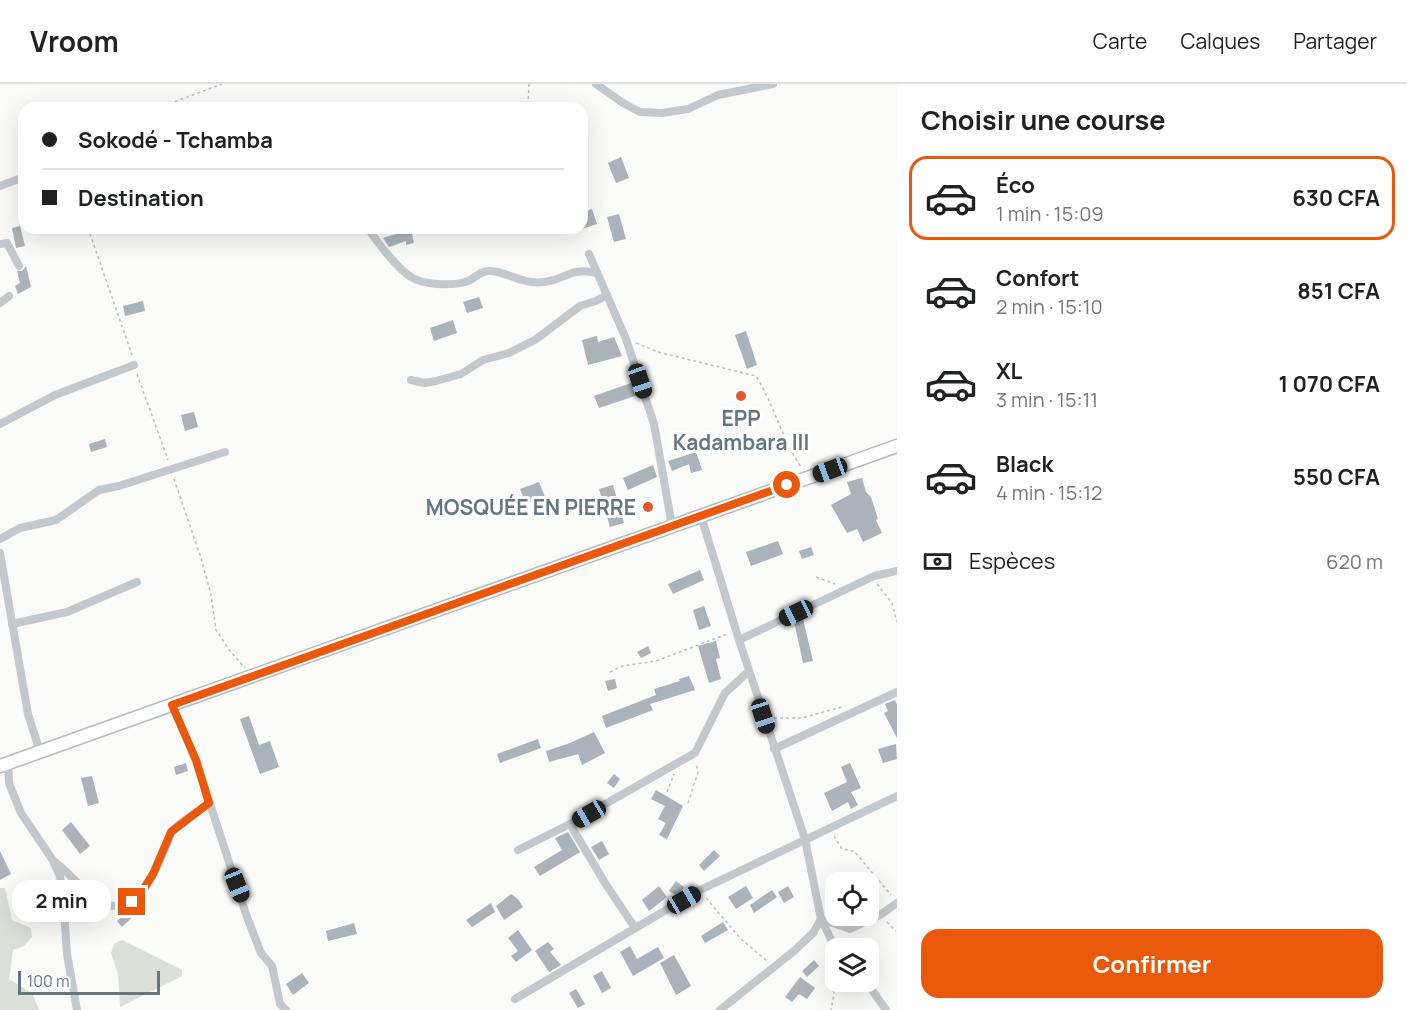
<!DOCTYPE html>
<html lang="fr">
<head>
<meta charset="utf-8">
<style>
	:root { --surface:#fff; --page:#f2f2f2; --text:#202124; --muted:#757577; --line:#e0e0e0; --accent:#ea580c }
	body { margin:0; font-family:Manrope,sans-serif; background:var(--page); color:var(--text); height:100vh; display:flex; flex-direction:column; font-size:22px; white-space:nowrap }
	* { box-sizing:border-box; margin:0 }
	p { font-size:20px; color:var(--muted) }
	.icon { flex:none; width:33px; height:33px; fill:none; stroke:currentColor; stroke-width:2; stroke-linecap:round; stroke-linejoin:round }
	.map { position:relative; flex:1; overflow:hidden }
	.side { display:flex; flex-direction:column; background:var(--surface); width:510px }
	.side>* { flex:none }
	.top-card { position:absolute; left:18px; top:18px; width:570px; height:132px; border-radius:18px; box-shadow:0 6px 24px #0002; display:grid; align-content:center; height:132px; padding:0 24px; background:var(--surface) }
	.buttons { position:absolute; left:825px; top:788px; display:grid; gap:12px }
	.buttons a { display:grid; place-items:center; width:54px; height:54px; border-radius:12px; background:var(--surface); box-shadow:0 6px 24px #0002; font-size:30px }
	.scale { position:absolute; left:18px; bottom:15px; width:142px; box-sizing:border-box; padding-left:6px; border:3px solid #657683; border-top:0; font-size:16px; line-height:21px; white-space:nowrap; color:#657683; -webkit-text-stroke:4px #fff; paint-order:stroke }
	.end { position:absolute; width:27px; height:27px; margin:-14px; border:8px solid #ea580c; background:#fff; box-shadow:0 0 0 3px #fff }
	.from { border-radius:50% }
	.bubble { position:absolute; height:42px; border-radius:18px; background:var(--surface); box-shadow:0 6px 24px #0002; font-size:20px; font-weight:700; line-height:42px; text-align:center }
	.car { position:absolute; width:18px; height:36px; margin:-18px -9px; border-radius:8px; box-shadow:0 0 4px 2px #0007; background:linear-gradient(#222 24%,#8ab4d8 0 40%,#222 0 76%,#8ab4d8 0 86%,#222 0) }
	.top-card b { display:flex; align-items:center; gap:21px; height:57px; font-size:22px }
	.top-card b+b { border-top:2px solid var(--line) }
	.top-card i { width:15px; height:15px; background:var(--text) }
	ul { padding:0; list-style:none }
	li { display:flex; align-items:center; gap:18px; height:84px; margin:0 12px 9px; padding:0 12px; border:3px solid transparent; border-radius:18px }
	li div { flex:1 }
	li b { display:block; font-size:22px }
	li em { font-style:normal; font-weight:700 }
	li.active { border-color:var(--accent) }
	li>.icon { width:54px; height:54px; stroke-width:1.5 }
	h2 { padding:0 24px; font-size:27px; line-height:72px }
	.pay { display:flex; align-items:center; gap:15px; height:66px; padding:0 24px; font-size:22px }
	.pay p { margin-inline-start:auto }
	.cta { display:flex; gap:12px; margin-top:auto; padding:12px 24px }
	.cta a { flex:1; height:69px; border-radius:18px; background:var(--accent); color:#fff; font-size:24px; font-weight:700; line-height:69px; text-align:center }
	header { display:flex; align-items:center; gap:36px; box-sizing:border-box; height:84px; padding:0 30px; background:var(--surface); border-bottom:2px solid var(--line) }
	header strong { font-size:28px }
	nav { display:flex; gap:33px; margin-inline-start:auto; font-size:21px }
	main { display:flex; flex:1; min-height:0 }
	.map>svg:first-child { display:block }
	.green { fill:#dadfd7 }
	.building { fill:#aab3b9 }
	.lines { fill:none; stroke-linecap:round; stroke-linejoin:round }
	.primary-casing { stroke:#b5babe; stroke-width:15 }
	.path { stroke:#bbbfc2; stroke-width:1.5; stroke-dasharray:3 3; stroke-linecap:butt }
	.minor { stroke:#c3c8cc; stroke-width:8 }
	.primary { stroke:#fff; stroke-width:12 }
	.route { stroke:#ea580c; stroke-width:8 }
	.poi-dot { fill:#e4572e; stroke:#fff; stroke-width:2 }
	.labels { text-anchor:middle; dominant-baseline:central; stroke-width:6; stroke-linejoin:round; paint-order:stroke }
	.poi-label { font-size:21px; font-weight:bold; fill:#657683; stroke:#fff }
</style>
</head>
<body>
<header>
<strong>Vroom</strong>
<nav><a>Carte</a><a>Calques</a><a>Partager</a></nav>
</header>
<main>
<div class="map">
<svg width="897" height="926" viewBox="0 0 897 926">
	<rect width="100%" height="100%" fill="#fafaf8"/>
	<!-- green -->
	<g class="green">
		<path d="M0 804H5L12 836 31 844 32 853 24 862 13 866 9 895 32 909 39 926H0Z"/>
		<path d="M122 856 182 886V892L120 923 118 890 111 869 114 860Z"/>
	</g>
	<!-- building -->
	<g class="building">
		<path d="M621 73 629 94 616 99 608 79Z"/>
		<path d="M592 125 597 140 582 145V128Z"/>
		<path d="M619 130 626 155 614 158 607 133Z"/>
		<path d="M20 142 25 162 16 164 12 144Z"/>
		<path d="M411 145 414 159 406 161V157L389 163 383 154Z"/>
		<path d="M26 182 31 203 18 210 15 202 20 199 17 187H22Z"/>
		<path d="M479 213 483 224 467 229 463 218Z"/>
		<path d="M143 217 145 227 125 232 123 222Z"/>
		<path d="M453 236 457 249 434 257 430 244Z"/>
		<path d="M746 247 757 281 747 285 735 251Z"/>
		<path d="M597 252 598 258 614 253 622 272 588 281 582 256Z"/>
		<path d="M634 298 638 311 599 324 594 312Z"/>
		<path d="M194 328 198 343 185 347 181 331Z"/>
		<path d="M105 355 107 363 91 368 89 360Z"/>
		<path d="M696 368 702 386 691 389 689 380 672 387 668 377Z"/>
		<path d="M653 381 657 393 628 406 623 394Z"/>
		<path d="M862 394 866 408 871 413 878 435 876 436 882 449 863 458 857 445 847 449 831 421 851 410 847 398Z"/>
		<path d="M539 398 545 413 526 420 520 405Z"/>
		<path d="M613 401 624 439 610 443 599 405Z"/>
		<path d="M778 457 783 470 751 482 746 468Z"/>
		<path d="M811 463 814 471 802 475 799 467Z"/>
		<path d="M700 486 704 496 673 510 668 500Z"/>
		<path d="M704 522 711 542 699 546 693 526Z"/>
		<path d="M803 535 813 577 803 579 794 537Z"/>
		<path d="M716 557 720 574 716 575 721 595 709 599 698 562Z"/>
		<path d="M648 562 651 569 641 574 637 568Z"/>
		<path d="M689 592 695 606 650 620 653 626 606 644 602 632 656 611 654 605 680 597 679 595Z"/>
		<path d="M615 595 617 604 608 607 605 597Z"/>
		<path d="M895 616 897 621V654L884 629 888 627 885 620Z"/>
		<path d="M249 632 259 661 270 657 279 683 260 690 240 635Z"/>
		<path d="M594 648 605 669 582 681 578 670 549 678 546 667 570 659Z"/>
		<path d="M538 655 541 664 500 679 497 670Z"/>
		<path d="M896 660 897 675 883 679 878 665Z"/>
		<path d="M186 679 188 687 176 691 174 683Z"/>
		<path d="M850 679 861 704 851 708 858 721 851 725 848 718 832 727 824 709 847 698 841 683Z"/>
		<path d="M614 690 620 695 614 704 607 699Z"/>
		<path d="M92 692 99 719 88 722 81 694Z"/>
		<path d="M656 706 683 722 667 755 659 751 666 739 658 735 665 722 651 715Z"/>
		<path d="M71 738 90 762 80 770 62 746Z"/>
		<path d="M568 748 580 768 540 792 534 783 562 766 555 754Z"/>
		<path d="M602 757 609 770 599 776 591 763Z"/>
		<path d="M714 766 720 772 704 787 699 781Z"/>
		<path d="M0 767 11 790 0 796Z"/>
		<path d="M676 797 684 803 677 812 669 807Z"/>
		<path d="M659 802 667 813 649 827 642 816Z"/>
		<path d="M746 802 753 814 736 825 728 813Z"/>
		<path d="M788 802 794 813 784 819 778 808Z"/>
		<path d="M772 806 777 813 754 829 750 821Z"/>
		<path d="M511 810 518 815 523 823 504 836 496 822Z"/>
		<path d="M491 819 495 828 472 843 466 836Z"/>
		<path d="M133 823 138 828 122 843 117 837Z"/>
		<path d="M723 838 728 846 705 859 701 852Z"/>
		<path d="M354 839 357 850 328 857 326 847Z"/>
		<path d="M518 846 532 866 516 878 511 872 518 867 508 854Z"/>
		<path d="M548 858 554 865 550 868 561 881 549 888 535 867Z"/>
		<path d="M630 862 637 875 658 863 664 874 633 892 620 868Z"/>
		<path d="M674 871 691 902 676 911 660 879Z"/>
		<path d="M814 876 819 882 807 893 802 887Z"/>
		<path d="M602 887 611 904 602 909 593 892Z"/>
		<path d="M302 889 309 899 293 911 286 900Z"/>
		<path d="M800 893 815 904 807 915 799 910 792 918 785 913Z"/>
		<path d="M576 905 585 920 578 924 569 909Z"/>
	</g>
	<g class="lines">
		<!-- primary casing -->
		<g class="primary-casing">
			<path id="primary" d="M0 682 897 362"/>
		</g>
		<!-- path -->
		<g class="path">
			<path d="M529 0 528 21 531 24"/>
			<path d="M158 24 222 0"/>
			<path d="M88 144 132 271"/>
			<path d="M636 259 658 268 756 292C774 321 782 355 801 383"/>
			<path d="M137 290 168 376"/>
			<path d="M174 395 201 474 211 511 216 546 230 567 245 584"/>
			<path d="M816 493 835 500"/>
			<path d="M877 500 892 519 897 538"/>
			<path d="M610 588 622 582 656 577 727 550"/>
			<path d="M774 634H802L842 623"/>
			<path d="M667 708 674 690"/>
			<path d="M688 719 698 688 696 679"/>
			<path d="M834 752 842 765 854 767 891 811"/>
			<path d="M706 814 741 855 767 877"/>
			<path d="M887 838 896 847"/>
			<path d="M829 871 834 910 831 926"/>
		</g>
		<!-- minor -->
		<g class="minor">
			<path d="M596 0 623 19 640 28 662 29 688 25 718 11 773 0"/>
			<path d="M0 102 24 93"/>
			<path d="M368 144C376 157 398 185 411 193 423 201 451 202 465 198 474 196 480 186 490 187 509 188 523 201 544 198 567 195 570 183 597 189"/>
			<path d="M0 160 7 159 19 182"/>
			<path d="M589 170 626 255 654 340 672 442"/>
			<path d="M0 219 9 212"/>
			<path d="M411 296 425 299 436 297 461 290 483 276 509 269 535 256 580 222 596 217 607 211"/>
			<path d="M0 340 55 311 134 281"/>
			<path d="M701 432 739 556 805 755 821 835 836 865"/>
			<path d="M0 455 20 444 56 436 99 406 119 402 225 368"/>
			<path d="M0 469 28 630 40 668"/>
			<path d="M12 540 67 528 137 498"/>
			<path d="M739 556 874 492 897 487"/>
			<path d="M172 621 196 677 247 833 261 869 272 882 280 920 286 926"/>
			<path d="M774 665 897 608"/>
			<path d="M8 679 9 699 21 729 52 775 60 792 63 813 67 870 77 926"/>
			<path d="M570 740 605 799 635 844"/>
			<path d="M518 766 570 740 695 669 725 609 749 587"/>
			<path d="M54 777C69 788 91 817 108 821 139 829 156 787 165 764 168 759 169 751 172 747 182 736 198 728 209 719"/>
			<path d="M821 835 850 845 880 831 897 819"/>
			<path d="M857 897 870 903 886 926"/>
			<path d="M515 915 700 806 897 712"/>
			<path d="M720 926 794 867 813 849 821 835"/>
		</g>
		<!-- primary -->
		<use href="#primary" class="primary"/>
	</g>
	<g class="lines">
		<!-- route -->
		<path class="route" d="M132 818 141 809 153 790 171 748 209 719 196 676 172 621 787 401"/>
	</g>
	<!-- markers -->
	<g class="poi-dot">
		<circle cx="741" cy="312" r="6"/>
		<circle cx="648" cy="423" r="6"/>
	</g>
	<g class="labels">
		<!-- poi labels -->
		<g class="poi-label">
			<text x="741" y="334">EPP<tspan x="741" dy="24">Kadambara III</tspan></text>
			<text x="636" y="423" text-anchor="end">MOSQUÉE EN PIERRE</text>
		</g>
	</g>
</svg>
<div class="buttons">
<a><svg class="icon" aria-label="locate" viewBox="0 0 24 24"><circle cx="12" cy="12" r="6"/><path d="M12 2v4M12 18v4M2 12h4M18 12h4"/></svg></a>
<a><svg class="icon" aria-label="layers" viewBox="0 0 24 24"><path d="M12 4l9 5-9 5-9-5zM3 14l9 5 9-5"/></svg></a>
</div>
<div class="scale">100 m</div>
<i class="end from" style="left:787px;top:401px"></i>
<i class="end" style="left:132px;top:818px"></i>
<div class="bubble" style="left:12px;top:796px;width:99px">2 min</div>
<i class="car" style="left:640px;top:297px;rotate:161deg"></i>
<i class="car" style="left:830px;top:386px;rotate:250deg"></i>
<i class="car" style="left:796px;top:529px;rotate:245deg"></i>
<i class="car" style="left:763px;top:632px;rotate:162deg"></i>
<i class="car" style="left:589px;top:730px;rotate:240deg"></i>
<i class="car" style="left:237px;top:801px;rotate:158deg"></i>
<i class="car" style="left:684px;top:816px;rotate:60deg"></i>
<div class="top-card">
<b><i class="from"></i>Sokodé - Tchamba</b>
<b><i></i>Destination</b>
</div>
</div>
<section class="side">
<h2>Choisir une course</h2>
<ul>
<li class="active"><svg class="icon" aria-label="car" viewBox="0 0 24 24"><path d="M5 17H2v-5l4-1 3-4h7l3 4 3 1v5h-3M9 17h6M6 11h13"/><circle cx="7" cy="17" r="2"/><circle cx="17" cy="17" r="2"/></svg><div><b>Éco</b><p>1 min · 15:09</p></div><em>630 CFA</em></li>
<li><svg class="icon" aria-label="car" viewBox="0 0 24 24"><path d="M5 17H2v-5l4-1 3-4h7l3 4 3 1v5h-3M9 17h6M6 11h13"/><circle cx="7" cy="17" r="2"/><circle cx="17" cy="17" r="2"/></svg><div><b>Confort</b><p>2 min · 15:10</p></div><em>851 CFA</em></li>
<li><svg class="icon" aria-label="car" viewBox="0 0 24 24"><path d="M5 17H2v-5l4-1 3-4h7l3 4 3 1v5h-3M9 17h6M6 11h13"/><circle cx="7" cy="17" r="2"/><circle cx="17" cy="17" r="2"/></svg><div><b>XL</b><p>3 min · 15:11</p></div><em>1 070 CFA</em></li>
<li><svg class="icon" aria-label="car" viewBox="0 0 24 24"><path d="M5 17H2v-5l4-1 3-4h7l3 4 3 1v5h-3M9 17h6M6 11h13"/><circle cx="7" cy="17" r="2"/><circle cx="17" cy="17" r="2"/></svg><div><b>Black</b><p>4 min · 15:12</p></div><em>550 CFA</em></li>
</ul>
<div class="pay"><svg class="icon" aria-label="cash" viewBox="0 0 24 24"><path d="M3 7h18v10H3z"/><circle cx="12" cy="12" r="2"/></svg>Espèces<p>620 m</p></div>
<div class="cta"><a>Confirmer</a></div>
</section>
</main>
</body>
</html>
